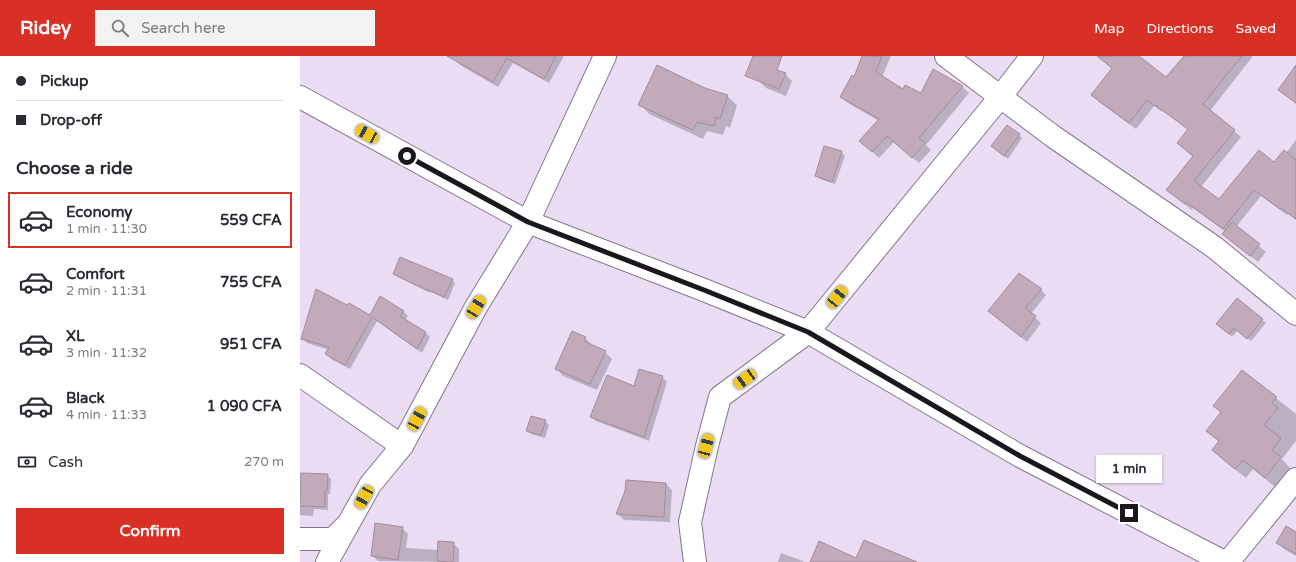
<!DOCTYPE html>
<html lang="en">
<head>
<meta charset="utf-8">
<style>
	:root { --surface:#fff; --page:#f2f2f3; --text:#2b2b33; --muted:#7c7c81; --line:#e1e1e2; --accent:#d93025 }
	body { margin:0; font-family:"Varela Round",sans-serif; background:var(--page); color:var(--text); height:100vh; display:flex; flex-direction:column; font-size:15px; white-space:nowrap }
	* { box-sizing:border-box; margin:0 }
	p { font-size:13px; color:var(--muted) }
	.icon { flex:none; width:22px; height:22px; fill:none; stroke:currentColor; stroke-width:2; stroke-linecap:round; stroke-linejoin:round }
	.map { position:relative; flex:1; overflow:hidden }
	.drawer { display:flex; flex-direction:column; background:var(--surface); width:300px }
	.drawer>* { flex:none }
	.guide { display:grid; align-content:center; height:88px; padding:0 16px; background:var(--surface) }
	.end { position:absolute; width:18px; height:18px; margin:-9px; border:5px solid #1c171f; background:#fff; box-shadow:0 0 0 2px #fff }
	.from { border-radius:50% }
	.bubble { position:absolute; height:28px; border-radius:0px; background:var(--surface); box-shadow:0 1px 3px #0004; font-size:13px; font-weight:700; line-height:28px; text-align:center }
	.car { position:absolute; width:12px; height:24px; margin:-12px -6px; border-radius:5px; box-shadow:0 0 3px 1px #0007; background:linear-gradient(#f5c518 24%,#345 0 40%,#f5c518 0 76%,#345 0 86%,#f5c518 0) }
	.guide b { display:flex; align-items:center; gap:14px; height:38px; font-size:15px }
	.guide b+b { border-top:1px solid var(--line) }
	.guide i { width:10px; height:10px; background:var(--text) }
	ul { padding:0; list-style:none }
	li { display:flex; align-items:center; gap:12px; height:56px; margin:0 8px 6px; padding:0 8px; border:2px solid transparent; border-radius:0px }
	li div { flex:1 }
	li b { display:block; font-size:15px }
	li em { font-style:normal; font-weight:700 }
	li.selected { border-color:var(--accent) }
	li>.icon { width:36px; height:36px; stroke-width:1.5 }
	h2 { padding:0 16px; font-size:18px; line-height:48px }
	.pay { display:flex; align-items:center; gap:10px; height:44px; padding:0 16px; font-size:15px }
	.pay p { margin-inline-start:auto }
	.action { display:flex; gap:8px; margin-top:auto; padding:8px 16px }
	.action a { flex:1; height:46px; border-radius:0px; background:var(--accent); color:#fff; font-size:16px; font-weight:700; line-height:46px; text-align:center }
	header { display:flex; align-items:center; gap:24px; box-sizing:border-box; height:56px; padding:0 20px; background:var(--accent); color:#fff }
	header strong { font-size:19px }
	nav { display:flex; gap:22px; margin-inline-start:auto; font-size:14px }
	.search { width:280px; height:36px; background:var(--page); display:flex; align-items:center; gap:10px; box-sizing:border-box; padding:0 14px; border-radius:0px; color:var(--muted); font-size:15px }
	main { display:flex; flex:1; min-height:0 }
	.map>svg:first-child { display:block }
	.shadow { fill:#0003 }
	.building { fill:#c1abbb; stroke:#a28d9c }
	.lines { fill:none; stroke-linecap:round; stroke-linejoin:round }
	.minor-casing { stroke:#84778b; stroke-width:24 }
	.minor { stroke:#fff; stroke-width:22 }
	.route { stroke:#1c171f; stroke-width:5 }
</style>
</head>
<body>
<header>
<strong>Ridey</strong>
<div class="search"><svg class="icon" aria-label="search" viewBox="0 0 24 24"><circle cx="10" cy="10" r="6"/><path d="M15 15l6 6"/></svg>Search here</div>
<nav><a>Map</a><a>Directions</a><a>Saved</a></nav>
</header>
<main>
<section class="drawer">
<div class="guide">
<b><i class="from"></i>Pickup</b>
<b><i></i>Drop-off</b>
</div>
<h2>Choose a ride</h2>
<ul>
<li class="selected"><svg class="icon" aria-label="car" viewBox="0 0 24 24"><path d="M5 17H2v-5l4-1 3-4h7l3 4 3 1v5h-3M9 17h6M6 11h13"/><circle cx="7" cy="17" r="2"/><circle cx="17" cy="17" r="2"/></svg><div><b>Economy</b><p>1 min · 11:30</p></div><em>559 CFA</em></li>
<li><svg class="icon" aria-label="car" viewBox="0 0 24 24"><path d="M5 17H2v-5l4-1 3-4h7l3 4 3 1v5h-3M9 17h6M6 11h13"/><circle cx="7" cy="17" r="2"/><circle cx="17" cy="17" r="2"/></svg><div><b>Comfort</b><p>2 min · 11:31</p></div><em>755 CFA</em></li>
<li><svg class="icon" aria-label="car" viewBox="0 0 24 24"><path d="M5 17H2v-5l4-1 3-4h7l3 4 3 1v5h-3M9 17h6M6 11h13"/><circle cx="7" cy="17" r="2"/><circle cx="17" cy="17" r="2"/></svg><div><b>XL</b><p>3 min · 11:32</p></div><em>951 CFA</em></li>
<li><svg class="icon" aria-label="car" viewBox="0 0 24 24"><path d="M5 17H2v-5l4-1 3-4h7l3 4 3 1v5h-3M9 17h6M6 11h13"/><circle cx="7" cy="17" r="2"/><circle cx="17" cy="17" r="2"/></svg><div><b>Black</b><p>4 min · 11:33</p></div><em>1 090 CFA</em></li>
</ul>
<div class="pay"><svg class="icon" aria-label="cash" viewBox="0 0 24 24"><path d="M3 7h18v10H3z"/><circle cx="12" cy="12" r="2"/></svg>Cash<p>270 m</p></div>
<div class="action"><a>Confirm</a></div>
</section>
<div class="map">
<svg width="996" height="506" viewBox="0 0 996 506">
	<rect width="100%" height="100%" fill="#eadcf2"/>
	<!-- shadow -->
	<g class="shadow">
		<path d="M157 0H264L249 27 213 7 198 31 160 9 155 4Z"/>
		<path d="M563 0H591L582 21 603 34 621 38 662 31 669 37 626 89 631 94 619 107 594 86 579 102 567 91 579 65 548 47 541 41 555 22Z"/>
		<path d="M797 0H837L867 23 884 0H953L910 55 941 81 901 131 919 144 975 108 986 97 996 84V164L988 158 987 159 961 140 936 171 966 196 958 206 931 185 924 178 926 176 893 152 892 154 874 140 867 134 893 101 878 87 888 74 863 54 862 56 854 50 836 73 799 46 792 39 812 13Z"/>
		<path d="M996 12V48L979 34Z"/>
		<path d="M485 18 492 25 486 40 466 32 459 25Z"/>
		<path d="M405 33 427 40 437 49 430 72 426 70 423 79 407 75 403 83 349 58 340 48Z"/>
		<path d="M719 79 722 82 708 103 696 94Z"/>
		<path d="M541 96 545 100 535 128 520 123 516 120Z"/>
		<path d="M94 217 152 224 155 227 148 244 131 236 130 237 98 221Z"/>
		<path d="M741 234 746 239 731 258 741 267 727 286 689 255Z"/>
		<path d="M937 244 966 267 951 285 938 274 932 281 921 271Z"/>
		<path d="M103 255 108 260 105 264 126 277 130 281 122 297 77 265 50 313 31 303 27 298 29 294 7 287 3 283 70 261Z"/>
		<path d="M285 282 292 289 305 296 312 303 297 334 263 320 256 312Z"/>
		<path d="M942 315 996 358V385L982 403 990 412 975 431 953 413 946 422 923 404 913 394 919 386 908 375 922 357 915 350Z"/>
		<path d="M362 321 367 326 349 385 296 365 292 361 335 331Z"/>
		<path d="M245 365 249 369 245 382 231 378 227 375Z"/>
		<path d="M0 418 27 419 31 423 30 438H28V454L14 453 13 460 0 459Z"/>
		<path d="M366 428 372 434 370 466 324 464 317 457Z"/>
		<path d="M102 472 108 478 106 492 138 494 153 487 159 493V506L78 505 72 499Z"/>
		<path d="M996 477V500L984 493 978 487Z"/>
		<path d="M481 497 503 505 504 506H478Z"/>
	</g>
	<!-- building -->
	<g class="building">
		<path d="M147 0H256L244 23 207 2 193 26Z"/>
		<path d="M453 0H482L477 14 486 17 479 33 445 20Z"/>
		<path d="M562 0H582L576 16 603 33 605 29 621 37 633 13 663 30 619 82 625 87 612 102 587 80 572 96 559 85 579 63 540 41 552 19 554 21Z"/>
		<path d="M797 0H839L866 21 884 0H942L903 48 935 74 894 125 919 143 959 94 974 106 984 94 996 104V163L981 152 980 153 954 134 923 173 886 146 885 148 866 134 893 100 877 87 888 73 855 49 854 50 847 44 829 67 791 39 812 12Z"/>
		<path d="M357 9 405 32 428 39 420 63 416 61 414 70 397 66 393 74 338 49Z"/>
		<path d="M996 9V47L978 34Z"/>
		<path d="M707 69 720 78 704 100 691 90Z"/>
		<path d="M524 90 542 95 532 126 515 120Z"/>
		<path d="M932 166 960 188 950 200 922 178Z"/>
		<path d="M100 201 153 223 144 241 127 233V234L93 218Z"/>
		<path d="M719 217 742 233 725 252 736 260 721 281 688 255Z"/>
		<path d="M16 233 47 249 49 247 70 259 80 240 104 255 100 260 126 276 117 293 72 261 45 309 25 298 29 291 1 283Z"/>
		<path d="M937 242 963 263 947 283 934 272 929 278 916 268Z"/>
		<path d="M272 275 286 281 284 285 306 295 290 328 255 313Z"/>
		<path d="M339 313 363 320 344 381 290 361 307 319 334 330Z"/>
		<path d="M942 314 977 341 972 347 978 352 964 369 981 382 972 394 981 401 965 422 943 404 935 413 912 394 919 385 906 375 921 356 913 350Z"/>
		<path d="M231 360 246 364 241 379 226 375Z"/>
		<path d="M1 417 28 418 27 435H25V451L0 450Z"/>
		<path d="M326 424 366 427 364 461 316 458 325 435Z"/>
		<path d="M75 467 103 471 98 504 71 500Z"/>
		<path d="M986 470 996 476V498L976 487Z"/>
		<path d="M564 484 617 506H510L519 485 556 502Z"/>
		<path d="M138 485 154 486 153 506 137 505Z"/>
	</g>
	<g class="lines">
		<!-- minor casing -->
		<g class="minor-casing">
			<g id="minor">
				<path d="M646 0 754 81 914 191 996 258"/>
				<path d="M0 41 228 166 404 234 508 276 720 400 924 506"/>
				<path d="M0 319 102 390"/>
				<path d="M0 483H33L47 469"/>
				<path d="M27 506 70 429 102 390 176 251 228 166 305 0"/>
				<path d="M395 506 390 466 407 390 420 341 508 276 701 40 732 0"/>
				<path d="M928 506 996 423"/>
			</g>
		</g>
		<!-- minor -->
		<use href="#minor" class="minor"/>
	</g>
	<g class="lines">
		<!-- route -->
		<path class="route" d="M107 100 228 166 404 234 508 276 720 400 829 457"/>
	</g>
</svg>
<i class="end from" style="left:107px;top:100px"></i>
<i class="end" style="left:829px;top:457px"></i>
<div class="bubble" style="left:796px;top:399px;width:66px">1 min</div>
<i class="car" style="left:67px;top:78px;rotate:299deg"></i>
<i class="car" style="left:537px;top:241px;rotate:39deg"></i>
<i class="car" style="left:176px;top:251px;rotate:31deg"></i>
<i class="car" style="left:445px;top:323px;rotate:234deg"></i>
<i class="car" style="left:117px;top:363px;rotate:28deg"></i>
<i class="car" style="left:406px;top:390px;rotate:15deg"></i>
<i class="car" style="left:64px;top:441px;rotate:209deg"></i>
</div>
</main>
</body>
</html>
